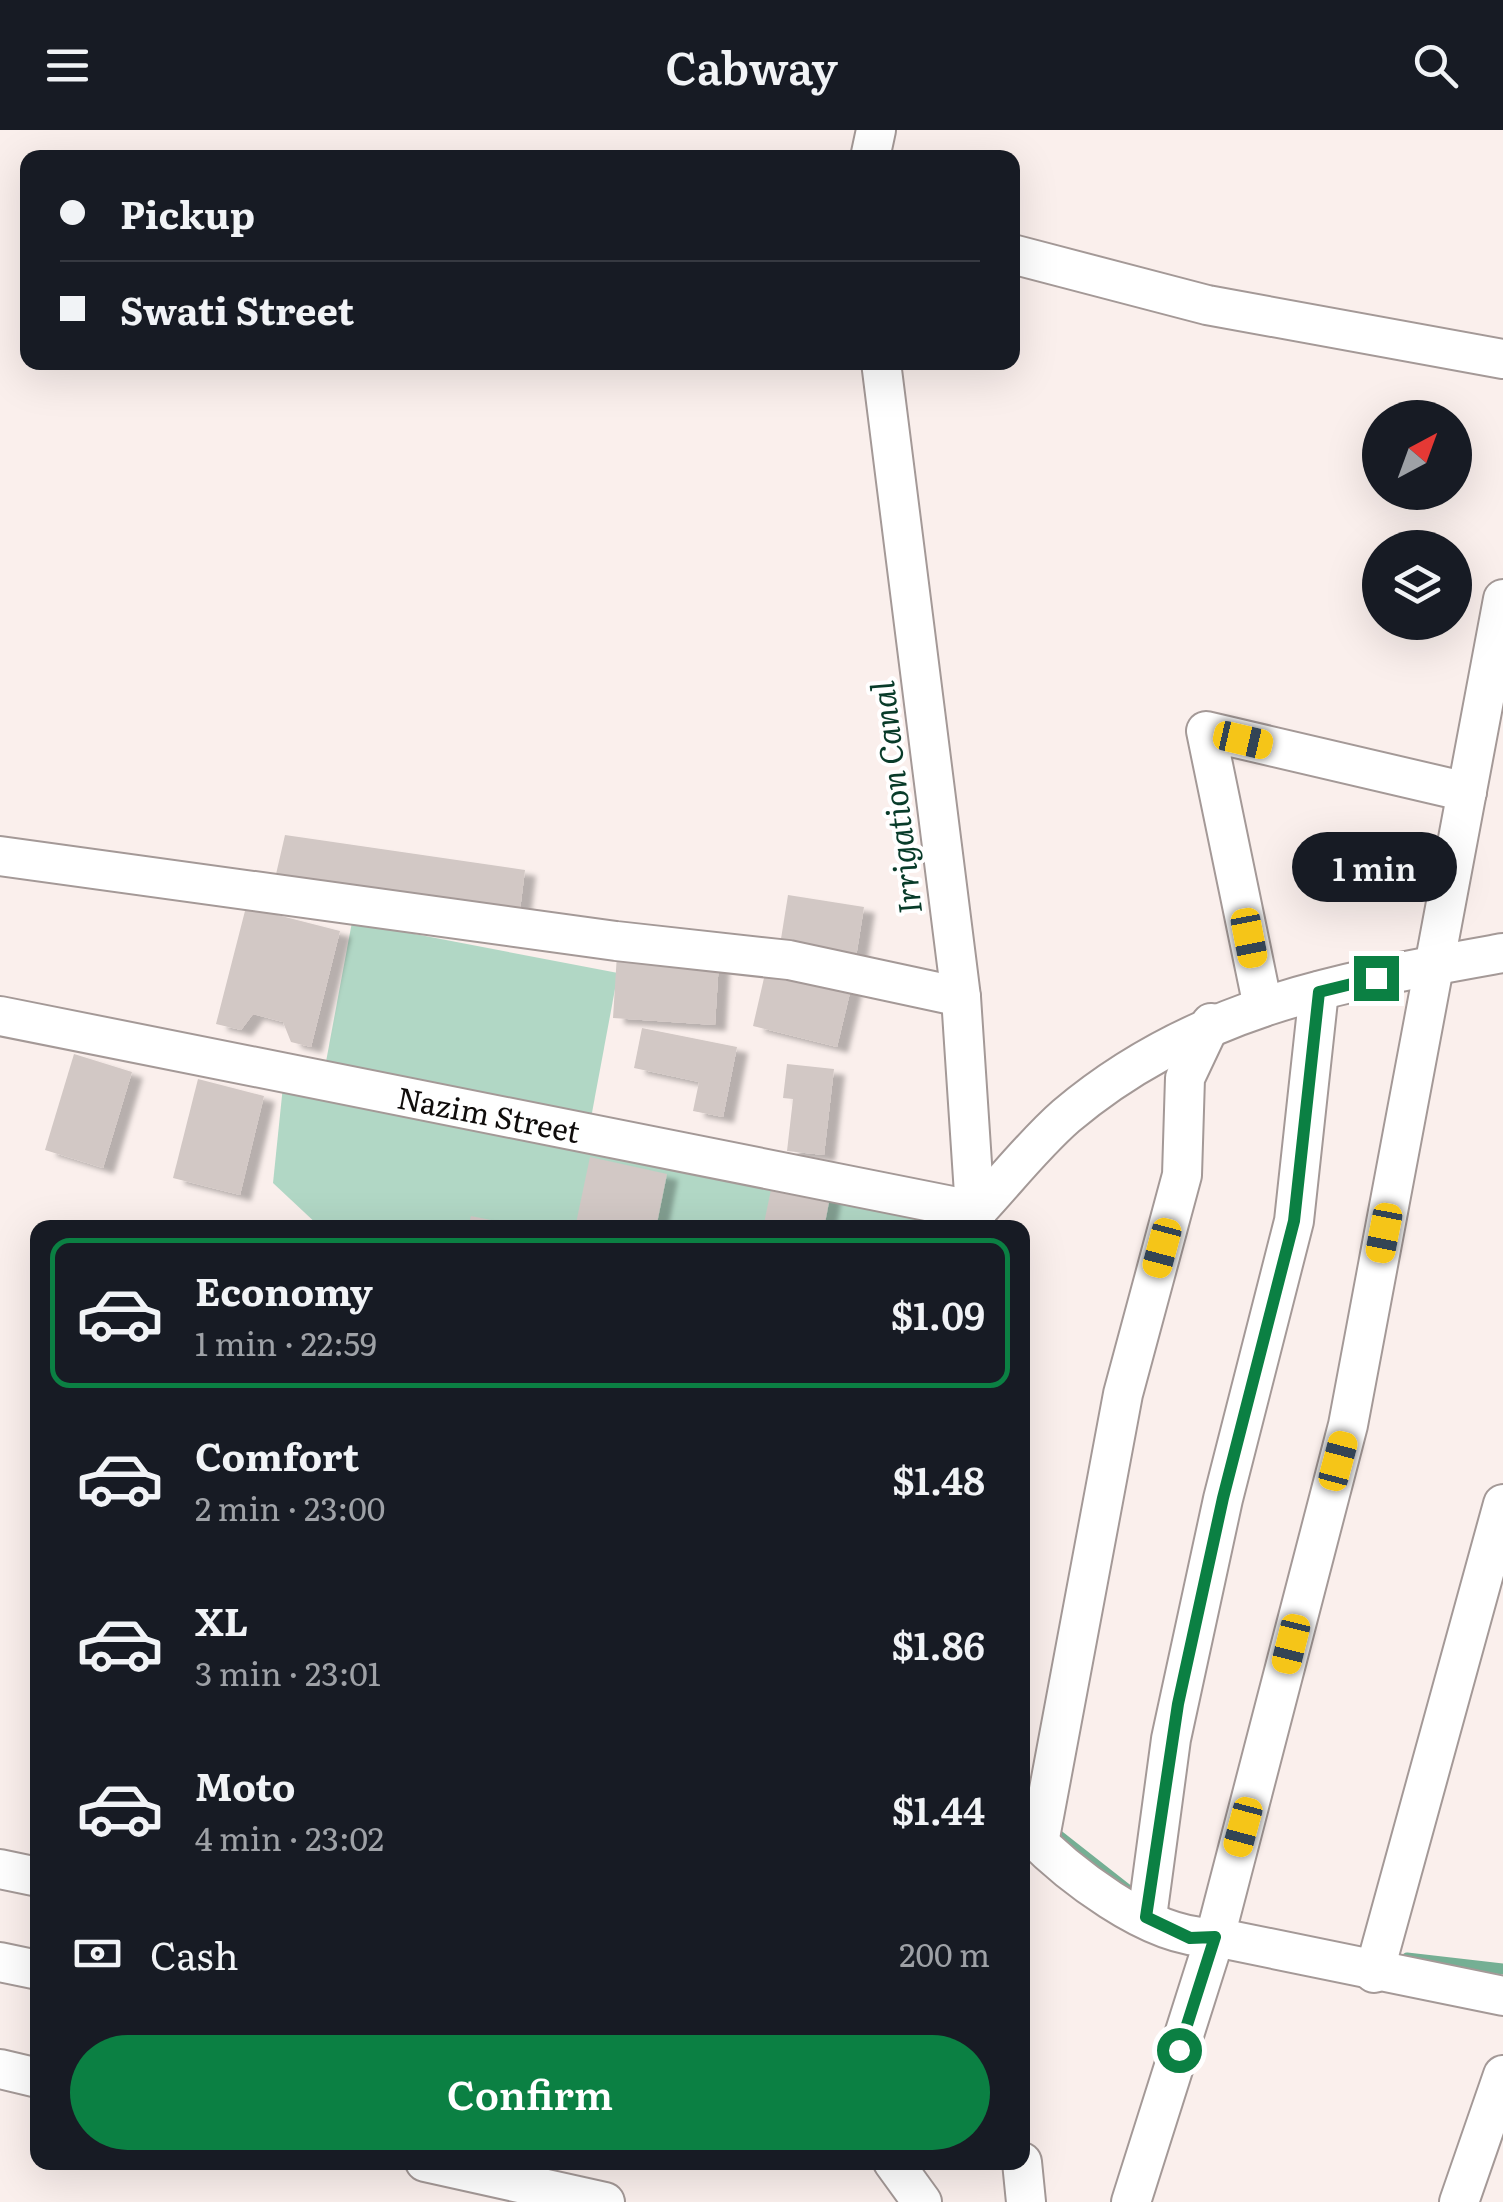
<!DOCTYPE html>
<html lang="en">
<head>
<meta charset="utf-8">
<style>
	:root { --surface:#171b24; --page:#242831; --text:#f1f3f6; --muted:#9ea1a6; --line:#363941; --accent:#0b8043 }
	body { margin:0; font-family:Literata,serif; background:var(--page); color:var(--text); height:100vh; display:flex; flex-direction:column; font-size:38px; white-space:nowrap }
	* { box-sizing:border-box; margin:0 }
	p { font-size:32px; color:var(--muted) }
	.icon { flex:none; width:55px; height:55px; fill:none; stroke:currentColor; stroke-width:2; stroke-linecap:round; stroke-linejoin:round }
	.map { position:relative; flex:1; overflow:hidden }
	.side { position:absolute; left:30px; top:1090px; width:1000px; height:950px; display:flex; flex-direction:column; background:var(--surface); border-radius:20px; box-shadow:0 10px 40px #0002 }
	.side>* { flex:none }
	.hud { position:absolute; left:20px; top:20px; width:1000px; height:220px; border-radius:20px; box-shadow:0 10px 40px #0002; display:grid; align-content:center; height:220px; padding:0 40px; background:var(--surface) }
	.needle { width:65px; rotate:41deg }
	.buttons { position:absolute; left:1362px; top:270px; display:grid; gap:20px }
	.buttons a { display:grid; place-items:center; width:110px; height:110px; border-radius:50%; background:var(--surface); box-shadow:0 10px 40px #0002; font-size:50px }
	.end { position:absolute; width:45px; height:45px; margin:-22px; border:12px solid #0b8043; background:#fff; box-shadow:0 0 0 5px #fff }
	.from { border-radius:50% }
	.bubble { position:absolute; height:70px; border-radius:35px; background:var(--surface); box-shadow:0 10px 40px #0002; font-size:32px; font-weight:600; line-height:70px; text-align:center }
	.car { position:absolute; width:30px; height:60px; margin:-30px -15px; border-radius:12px; box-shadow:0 0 8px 2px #0007; background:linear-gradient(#f5c518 24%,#345 0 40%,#f5c518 0 76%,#345 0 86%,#f5c518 0) }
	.hud b { display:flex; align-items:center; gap:35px; height:95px; font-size:38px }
	.hud b+b { border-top:2px solid var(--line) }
	.hud i { width:25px; height:25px; background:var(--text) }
	ul { padding:18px 0 0; list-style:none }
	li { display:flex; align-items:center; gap:30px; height:150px; margin:0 20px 15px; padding:0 20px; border:5px solid transparent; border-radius:20px }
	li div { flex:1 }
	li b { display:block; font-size:38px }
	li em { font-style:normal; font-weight:600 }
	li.on { border-color:var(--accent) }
	li>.icon { width:90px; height:90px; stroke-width:1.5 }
	.pay { display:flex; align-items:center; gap:25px; height:110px; padding:0 40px; font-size:38px }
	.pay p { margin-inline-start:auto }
	.cta { display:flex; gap:20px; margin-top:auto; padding:20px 40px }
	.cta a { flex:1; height:115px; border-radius:60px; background:var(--accent); color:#fff; font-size:40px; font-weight:600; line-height:115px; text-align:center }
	header { display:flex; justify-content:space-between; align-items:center; height:130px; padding:0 40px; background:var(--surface); font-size:45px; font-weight:600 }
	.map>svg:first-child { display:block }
	.green { fill:#b1d7c5 }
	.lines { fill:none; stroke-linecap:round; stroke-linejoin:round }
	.stream { stroke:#75af94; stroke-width:11 }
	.building { fill:#d2c8c5; filter:url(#shadow) }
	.minor-casing { stroke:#a49997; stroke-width:42 }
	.minor { stroke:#fff; stroke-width:38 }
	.route { stroke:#0b8043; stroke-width:12 }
	.labels { text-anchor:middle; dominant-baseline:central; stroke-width:8; stroke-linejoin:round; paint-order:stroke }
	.street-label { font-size:30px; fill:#100d0c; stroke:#fff }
	.water-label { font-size:32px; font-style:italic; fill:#083b29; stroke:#fff }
</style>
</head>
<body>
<header><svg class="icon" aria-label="menu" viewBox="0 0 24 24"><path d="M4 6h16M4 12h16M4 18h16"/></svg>Cabway<svg class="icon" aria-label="search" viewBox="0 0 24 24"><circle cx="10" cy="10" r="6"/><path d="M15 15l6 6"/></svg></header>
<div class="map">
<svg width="1503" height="2072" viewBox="0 0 1503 2072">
	<defs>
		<filter id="shadow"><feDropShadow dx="11" dy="6" stdDeviation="2.5" flood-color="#0004"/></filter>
	</defs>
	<rect width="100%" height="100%" fill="#faefec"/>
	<!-- green -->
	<g class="green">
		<path d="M352 792 618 843 591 988 325 937Z"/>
		<path d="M283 956 925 1086 900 1098 320 1097 273 1053Z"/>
	</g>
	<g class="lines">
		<!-- stream -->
		<g class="stream">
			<path d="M1049 1698 1133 1764"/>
			<path d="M1407 1828 1503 1839"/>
		</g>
	</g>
	<!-- building -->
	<g class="building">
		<path d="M285 705 525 740 519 788 274 753Z"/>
		<path d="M788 765 864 777 856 827 780 815Z"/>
		<path d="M246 777 340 801 311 917 291 912 283 892 253 884 241 900 216 894Z"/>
		<path d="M617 824 719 831 715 895 613 888Z"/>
		<path d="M769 826 854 846 837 917 753 896Z"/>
		<path d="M642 898 737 917 723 987 693 981 699 952 634 938Z"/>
		<path d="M74 924 132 942 103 1038 45 1020Z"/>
		<path d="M787 934 834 939 824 1025 787 1021 793 969 783 968Z"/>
		<path d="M198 949 264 966 240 1065 173 1048Z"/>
		<path d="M590 1027 667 1044 656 1098H575Z"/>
		<path d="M773 1050 831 1062 824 1098H763Z"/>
		<path d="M471 1086 500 1092 499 1098H468Z"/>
	</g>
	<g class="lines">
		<!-- minor casing -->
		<g class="minor-casing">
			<g id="minor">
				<path d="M870 28 876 0"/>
				<path d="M1012 124 1207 175 1503 229"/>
				<path d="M881 232 961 867 976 1094"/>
				<path d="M0 726 616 811 789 830 961 867"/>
				<path d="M1263 877 1206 601 1467 662"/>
				<path d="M0 886 977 1081C1006 1050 1034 1014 1066 986 1196 876 1341 852 1503 823"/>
				<path d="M1022 1696C1064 1741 1152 1811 1215 1807L1503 1866"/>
				<path d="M1039 1713 1123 1264 1182 1045 1185 948 1211 893"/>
				<path d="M0 1739 38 1747"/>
				<path d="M1147 1787 1171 1609 1223 1369 1294 1091 1319 861"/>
				<path d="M0 1832 38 1840"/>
				<path d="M1374 1843 1503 1374"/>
				<path d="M0 1939 38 1948"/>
				<path d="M425 2032 605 2072"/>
				<path d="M893 2032 922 2072"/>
				<path d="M1022 2032 1026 2072"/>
				<path d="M1131 2072 1215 1807 1348 1295 1503 469"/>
				<path d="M1459 2072 1503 1945"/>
			</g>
		</g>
		<!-- minor -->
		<use href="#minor" class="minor"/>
	</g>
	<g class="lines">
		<!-- route -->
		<path class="route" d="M1179 1920 1215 1807 1190 1808 1146 1787 1178 1574 1223 1368 1294 1091 1319 862 1376 848"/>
	</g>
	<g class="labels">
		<!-- street labels -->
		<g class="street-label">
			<text transform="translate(489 983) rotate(11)">Nazim Street</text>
		</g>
		<!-- water labels -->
		<g class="water-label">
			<text transform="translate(894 668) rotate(-97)">Irrigation Canal</text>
		</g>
	</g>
</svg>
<div class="buttons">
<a><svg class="needle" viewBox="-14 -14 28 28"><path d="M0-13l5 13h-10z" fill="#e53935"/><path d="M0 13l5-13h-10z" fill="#9ea1a6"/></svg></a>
<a><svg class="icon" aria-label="layers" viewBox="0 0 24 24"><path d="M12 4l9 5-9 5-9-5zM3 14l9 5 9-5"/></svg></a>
</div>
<i class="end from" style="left:1179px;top:1920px"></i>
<i class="end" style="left:1376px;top:848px"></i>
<div class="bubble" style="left:1292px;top:702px;width:165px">1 min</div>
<i class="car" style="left:1243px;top:610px;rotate:103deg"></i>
<i class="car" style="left:1249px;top:808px;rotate:169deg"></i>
<i class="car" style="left:1384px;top:1103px;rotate:191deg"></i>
<i class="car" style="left:1162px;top:1118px;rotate:195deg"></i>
<i class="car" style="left:1338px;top:1331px;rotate:15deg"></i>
<i class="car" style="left:1291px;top:1514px;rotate:194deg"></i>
<i class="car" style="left:1243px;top:1697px;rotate:195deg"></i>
<div class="hud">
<b><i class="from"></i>Pickup</b>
<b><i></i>Swati Street</b>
</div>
<section class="side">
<ul>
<li class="on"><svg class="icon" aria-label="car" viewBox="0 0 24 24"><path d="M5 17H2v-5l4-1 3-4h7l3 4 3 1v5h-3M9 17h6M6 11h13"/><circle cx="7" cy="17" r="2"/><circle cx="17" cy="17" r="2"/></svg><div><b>Economy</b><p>1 min · 22:59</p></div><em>$1.09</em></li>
<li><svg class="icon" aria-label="car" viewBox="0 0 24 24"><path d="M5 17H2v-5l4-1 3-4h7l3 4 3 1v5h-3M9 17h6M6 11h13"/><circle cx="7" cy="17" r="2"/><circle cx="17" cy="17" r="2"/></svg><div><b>Comfort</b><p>2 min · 23:00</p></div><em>$1.48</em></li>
<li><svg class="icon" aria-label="car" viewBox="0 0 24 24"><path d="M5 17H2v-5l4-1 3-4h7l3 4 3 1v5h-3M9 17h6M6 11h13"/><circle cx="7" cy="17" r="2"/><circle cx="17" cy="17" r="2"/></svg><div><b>XL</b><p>3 min · 23:01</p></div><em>$1.86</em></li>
<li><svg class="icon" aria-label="car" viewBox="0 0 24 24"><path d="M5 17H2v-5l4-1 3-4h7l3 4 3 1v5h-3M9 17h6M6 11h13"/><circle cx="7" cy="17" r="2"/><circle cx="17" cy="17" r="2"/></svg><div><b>Moto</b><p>4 min · 23:02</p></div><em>$1.44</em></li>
</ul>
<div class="pay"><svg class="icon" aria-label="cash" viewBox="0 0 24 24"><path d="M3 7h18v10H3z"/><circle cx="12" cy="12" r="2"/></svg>Cash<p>200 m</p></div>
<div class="cta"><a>Confirm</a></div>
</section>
</div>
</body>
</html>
